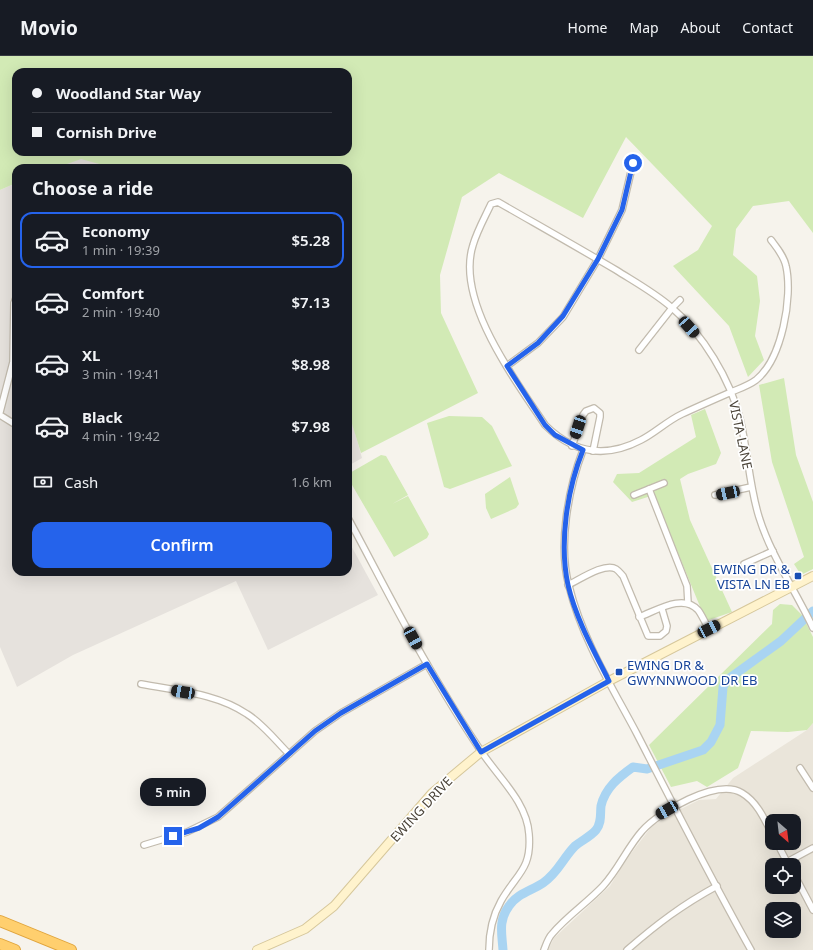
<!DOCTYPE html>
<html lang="en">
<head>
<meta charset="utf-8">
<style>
	:root { --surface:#171b24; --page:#20242c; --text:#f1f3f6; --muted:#9ea1a6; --line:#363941; --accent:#2563eb }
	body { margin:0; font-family:"Noto Sans",sans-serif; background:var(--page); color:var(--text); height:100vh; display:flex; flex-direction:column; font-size:15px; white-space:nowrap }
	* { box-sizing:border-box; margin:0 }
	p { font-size:13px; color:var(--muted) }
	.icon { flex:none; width:22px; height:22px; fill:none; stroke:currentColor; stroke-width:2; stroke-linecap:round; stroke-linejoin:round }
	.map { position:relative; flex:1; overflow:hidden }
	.panel { position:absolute; left:12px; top:108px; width:340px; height:412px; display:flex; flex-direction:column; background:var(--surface); border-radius:12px; box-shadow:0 4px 16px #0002 }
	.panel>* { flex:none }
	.banner { position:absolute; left:12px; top:12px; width:340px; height:88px; border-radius:12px; box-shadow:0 4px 16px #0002; display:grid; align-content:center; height:88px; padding:0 20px; background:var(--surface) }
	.needle { width:26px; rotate:152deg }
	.fabs { position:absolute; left:765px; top:758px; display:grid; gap:8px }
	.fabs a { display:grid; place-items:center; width:36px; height:36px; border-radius:8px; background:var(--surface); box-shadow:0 4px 16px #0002; font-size:20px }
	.end { position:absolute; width:18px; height:18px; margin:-9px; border:5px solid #2563eb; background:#fff; box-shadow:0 0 0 2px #fff }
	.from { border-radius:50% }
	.bubble { position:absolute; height:28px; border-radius:12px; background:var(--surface); box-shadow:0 4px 16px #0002; font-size:13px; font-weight:600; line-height:28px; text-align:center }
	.car { position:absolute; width:12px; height:24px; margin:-12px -6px; border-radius:5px; box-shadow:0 0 3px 1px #0007; background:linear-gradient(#222 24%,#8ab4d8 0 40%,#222 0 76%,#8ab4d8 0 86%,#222 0) }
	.banner b { display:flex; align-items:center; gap:14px; height:38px; font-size:15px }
	.banner b+b { border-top:1px solid var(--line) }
	.banner i { width:10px; height:10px; background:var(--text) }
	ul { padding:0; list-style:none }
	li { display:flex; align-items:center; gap:12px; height:56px; margin:0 8px 6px; padding:0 12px; border:2px solid transparent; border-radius:12px }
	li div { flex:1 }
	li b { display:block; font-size:15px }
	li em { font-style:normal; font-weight:600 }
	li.active { border-color:var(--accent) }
	li>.icon { width:36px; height:36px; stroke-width:1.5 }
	h2 { padding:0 20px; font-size:18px; line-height:48px }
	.pay { display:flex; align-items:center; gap:10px; height:44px; padding:0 20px; font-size:15px }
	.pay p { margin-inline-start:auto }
	.action { display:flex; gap:8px; margin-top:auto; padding:8px 20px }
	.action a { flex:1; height:46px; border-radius:12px; background:var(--accent); color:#fff; font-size:16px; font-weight:600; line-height:46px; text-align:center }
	header { display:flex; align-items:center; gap:24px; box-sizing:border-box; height:56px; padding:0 20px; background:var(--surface); border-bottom:1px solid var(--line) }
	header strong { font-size:19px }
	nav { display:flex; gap:22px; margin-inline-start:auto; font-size:14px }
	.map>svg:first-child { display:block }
	.residential { fill:#eae5da; fill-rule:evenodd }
	.industrial { fill:#e6e2dd }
	.green { fill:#d2eab5; fill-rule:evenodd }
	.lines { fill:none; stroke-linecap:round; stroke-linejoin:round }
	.river { stroke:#a9d4f2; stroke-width:9 }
	.street-casing { stroke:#c2bbae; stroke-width:8 }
	.secondary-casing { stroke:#d6c79b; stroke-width:10 }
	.highway-casing { stroke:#e0a43c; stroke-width:12 }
	.street { stroke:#fff; stroke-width:5.5 }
	.secondary { stroke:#fff3cd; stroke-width:8 }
	.highway { stroke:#ffcf6e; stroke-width:10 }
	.route { stroke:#2563eb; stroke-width:5 }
	.transit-dot { fill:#1a4fb4; stroke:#fff; stroke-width:1.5 }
	.labels { text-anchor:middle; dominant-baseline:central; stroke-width:3.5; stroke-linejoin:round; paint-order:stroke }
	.street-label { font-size:13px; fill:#4b4439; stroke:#fff }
	.transit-label { font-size:13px; fill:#164399; stroke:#fff; text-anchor:end }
</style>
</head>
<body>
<header>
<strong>Movio</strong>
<nav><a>Home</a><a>Map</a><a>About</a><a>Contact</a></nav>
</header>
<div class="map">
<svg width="813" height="894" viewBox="0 0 813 894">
	<rect width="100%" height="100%" fill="#f6f3ec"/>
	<!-- residential -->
	<path class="residential" d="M813 667V894H548L554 882 610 830 626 804 652 770 671 758 699 744 716 743 733 722 807 674ZM772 765H794V787H772ZM772 809H794V831H772ZM772 853H794V875H772Z"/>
	<!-- industrial -->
	<g class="industrial">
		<path d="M81 102 114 112H56Z"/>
		<path d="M16 127V516H348V484L378 539 268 594 236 525 73 599 17 631 0 591V134Z"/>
		<path d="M348 351 362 402 348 410Z"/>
	</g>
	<!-- green -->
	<g class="green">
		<path d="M0 0H813V177L789 145 753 150 736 173 733 199 757 220 760 245 755 280 764 304 748 321 729 270 673 210 698 194 712 170 626 81 583 162 499 117 462 141 440 219 441 257 478 337 361 397 348 355V112H114L81 103 56 112H16V127L0 134ZM16 16H348V96H16Z"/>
		<path d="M784 322 796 399 813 446V513L801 519 794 508 804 501 772 406 759 329Z"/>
		<path d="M705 353 721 397 716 408 688 418 680 423 690 464 732 556 706 565 654 439 632 446 613 426 617 418 639 417 696 381 691 359Z"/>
		<path d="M449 360 482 361 492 370 512 410 450 433 444 431 427 367Z"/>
		<path d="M381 399 386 400 408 439 392 448 408 440 429 478 427 482 394 501 348 422V418Z"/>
		<path d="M510 421 519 448 516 452 491 463 486 452 485 438Z"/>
		<path d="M780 548 792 549 802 559 813 581V667L807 674 788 676 751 675 738 712 707 731 697 725 671 731 649 689 772 568 773 554Z"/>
	</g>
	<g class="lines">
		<!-- river -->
		<path class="river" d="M503 894C502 878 498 865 509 850 518 837 531 835 543 827 558 817 563 802 575 790 582 784 590 781 596 774 602 767 600 758 601 750 605 732 619 721 633 711L647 713 703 694 711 686 720 669 723 631 727 624 781 585 813 555"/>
		<!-- street casing -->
		<g class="street-casing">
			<g id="street">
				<path d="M771 184C777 192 784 200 786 210 793 241 782 303 756 324 748 330 738 333 729 337 713 344 697 351 682 358 667 365 655 377 641 384 605 403 573 397 545 369 516 325 455 245 473 189 477 175 485 161 491 148L498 146C538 169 577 191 616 214 635 226 655 237 671 251 703 278 730 323 740 363 748 395 749 429 759 461 771 500 796 535 813 572"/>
				<path d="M639 294 672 252 680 244"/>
				<path d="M507 310 538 287 563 261 598 203 622 154 633 107"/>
				<path d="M0 356 13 306 14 247 16 242"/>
				<path d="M0 359 16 369"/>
				<path d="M572 390 583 359 586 355 594 352 600 357V361L593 395"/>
				<path d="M583 394C568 433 558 490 569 530 582 583 612 631 637 678 674 750 711 823 751 894"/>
				<path d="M664 427 649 433 687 530 688 547"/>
				<path d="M634 439 649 433"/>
				<path d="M715 439 751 431"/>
				<path d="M348 462C374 510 399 560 427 608 444 637 462 667 481 695 498 721 527 746 529 778 532 814 516 818 501 845 492 861 489 876 489 894"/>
				<path d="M744 508 773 495"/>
				<path d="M568 529C579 524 605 506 616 513 619 515 621 518 623 520L648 580H660L666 575 667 570 662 553"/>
				<path d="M639 561C656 555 683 537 698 554 702 559 705 567 709 573"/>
				<path d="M141 628C177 635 216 637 247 658 263 668 276 685 289 698"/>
				<path d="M800 712 813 732"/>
				<path d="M777 787 788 808"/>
				<path d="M144 789 187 776 218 761 315 675 341 657 427 608"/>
				<path d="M787 806 813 792"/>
				<path d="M794 818 813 854"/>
				<path d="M544 894C546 889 548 882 552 878 567 860 587 847 603 830 618 814 627 792 642 775 658 756 717 722 742 737 757 746 764 762 772 778"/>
				<path d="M627 894C657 868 682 849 717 830"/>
			</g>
		</g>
		<!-- secondary casing -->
		<g class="secondary-casing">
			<path id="secondary" d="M257 894 305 873 334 850 432 737 481 696 609 625 813 520"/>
		</g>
		<!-- highway casing -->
		<g class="highway-casing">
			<g id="highway">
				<path d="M0 865 71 894"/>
				<path d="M0 888 15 894"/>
			</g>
		</g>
		<!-- street -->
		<use href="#street" class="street"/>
		<!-- secondary -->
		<use href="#secondary" class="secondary"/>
		<!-- highway -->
		<use href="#highway" class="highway"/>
	</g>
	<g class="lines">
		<!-- route -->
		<path class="route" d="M173 780 199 772 218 761 315 675 341 657 427 608 481 696 609 625C594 595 576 563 568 529 559 487 567 434 583 394L555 379 545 369 507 310 538 287 563 260 598 203 622 154 633 107"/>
	</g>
	<!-- markers -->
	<g class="transit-dot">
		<rect x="794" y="516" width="8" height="8" rx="2"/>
		<rect x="615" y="612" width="8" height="8" rx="2"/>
	</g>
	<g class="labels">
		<!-- street labels -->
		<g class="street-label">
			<text transform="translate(741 379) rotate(78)">VISTA LANE</text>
			<text transform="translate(421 753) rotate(-47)">EWING DRIVE</text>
		</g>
		<!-- transit labels -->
		<g class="transit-label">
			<text x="790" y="513">EWING DR &amp;<tspan x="790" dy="15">VISTA LN EB</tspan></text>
			<text x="627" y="609" text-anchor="start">EWING DR &amp;<tspan x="627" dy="15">GWYNNWOOD DR EB</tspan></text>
		</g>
	</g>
</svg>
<div class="fabs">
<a><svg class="needle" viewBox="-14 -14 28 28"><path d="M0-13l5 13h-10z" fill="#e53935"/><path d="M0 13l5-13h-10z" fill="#9ea1a6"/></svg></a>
<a><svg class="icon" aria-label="locate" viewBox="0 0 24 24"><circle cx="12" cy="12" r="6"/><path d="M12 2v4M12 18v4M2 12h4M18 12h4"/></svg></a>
<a><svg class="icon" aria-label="layers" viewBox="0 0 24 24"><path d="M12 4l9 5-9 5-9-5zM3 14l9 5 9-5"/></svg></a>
</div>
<i class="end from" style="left:633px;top:107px"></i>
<i class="end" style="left:173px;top:780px"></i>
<div class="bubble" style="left:140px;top:722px;width:66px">5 min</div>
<i class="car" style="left:689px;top:271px;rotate:138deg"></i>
<i class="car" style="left:578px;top:371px;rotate:198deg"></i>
<i class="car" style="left:728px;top:437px;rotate:258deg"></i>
<i class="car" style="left:709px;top:573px;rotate:63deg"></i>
<i class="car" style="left:413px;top:582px;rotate:151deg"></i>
<i class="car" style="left:183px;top:636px;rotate:280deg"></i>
<i class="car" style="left:667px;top:754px;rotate:240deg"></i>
<div class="banner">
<b><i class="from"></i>Woodland Star Way</b>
<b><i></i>Cornish Drive</b>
</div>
<section class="panel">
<h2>Choose a ride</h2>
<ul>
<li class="active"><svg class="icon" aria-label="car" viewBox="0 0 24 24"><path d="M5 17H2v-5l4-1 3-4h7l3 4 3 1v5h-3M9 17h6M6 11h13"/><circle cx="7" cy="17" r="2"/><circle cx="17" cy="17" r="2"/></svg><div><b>Economy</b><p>1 min · 19:39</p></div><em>$5.28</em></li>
<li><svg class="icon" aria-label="car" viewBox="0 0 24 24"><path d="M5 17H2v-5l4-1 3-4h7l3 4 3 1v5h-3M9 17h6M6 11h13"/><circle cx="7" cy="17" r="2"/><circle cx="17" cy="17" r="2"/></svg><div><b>Comfort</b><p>2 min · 19:40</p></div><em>$7.13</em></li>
<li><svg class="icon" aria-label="car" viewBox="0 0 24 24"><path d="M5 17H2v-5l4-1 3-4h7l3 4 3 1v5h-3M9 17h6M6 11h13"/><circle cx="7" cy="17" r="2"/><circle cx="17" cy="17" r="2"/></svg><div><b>XL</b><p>3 min · 19:41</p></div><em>$8.98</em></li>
<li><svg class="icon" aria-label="car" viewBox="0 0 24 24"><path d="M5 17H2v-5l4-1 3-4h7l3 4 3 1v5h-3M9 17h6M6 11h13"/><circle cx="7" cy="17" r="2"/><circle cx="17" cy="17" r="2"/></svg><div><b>Black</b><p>4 min · 19:42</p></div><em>$7.98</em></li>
</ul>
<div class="pay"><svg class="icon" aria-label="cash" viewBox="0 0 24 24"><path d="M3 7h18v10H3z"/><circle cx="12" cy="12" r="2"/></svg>Cash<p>1.6 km</p></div>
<div class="action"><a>Confirm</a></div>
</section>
</div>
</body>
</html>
